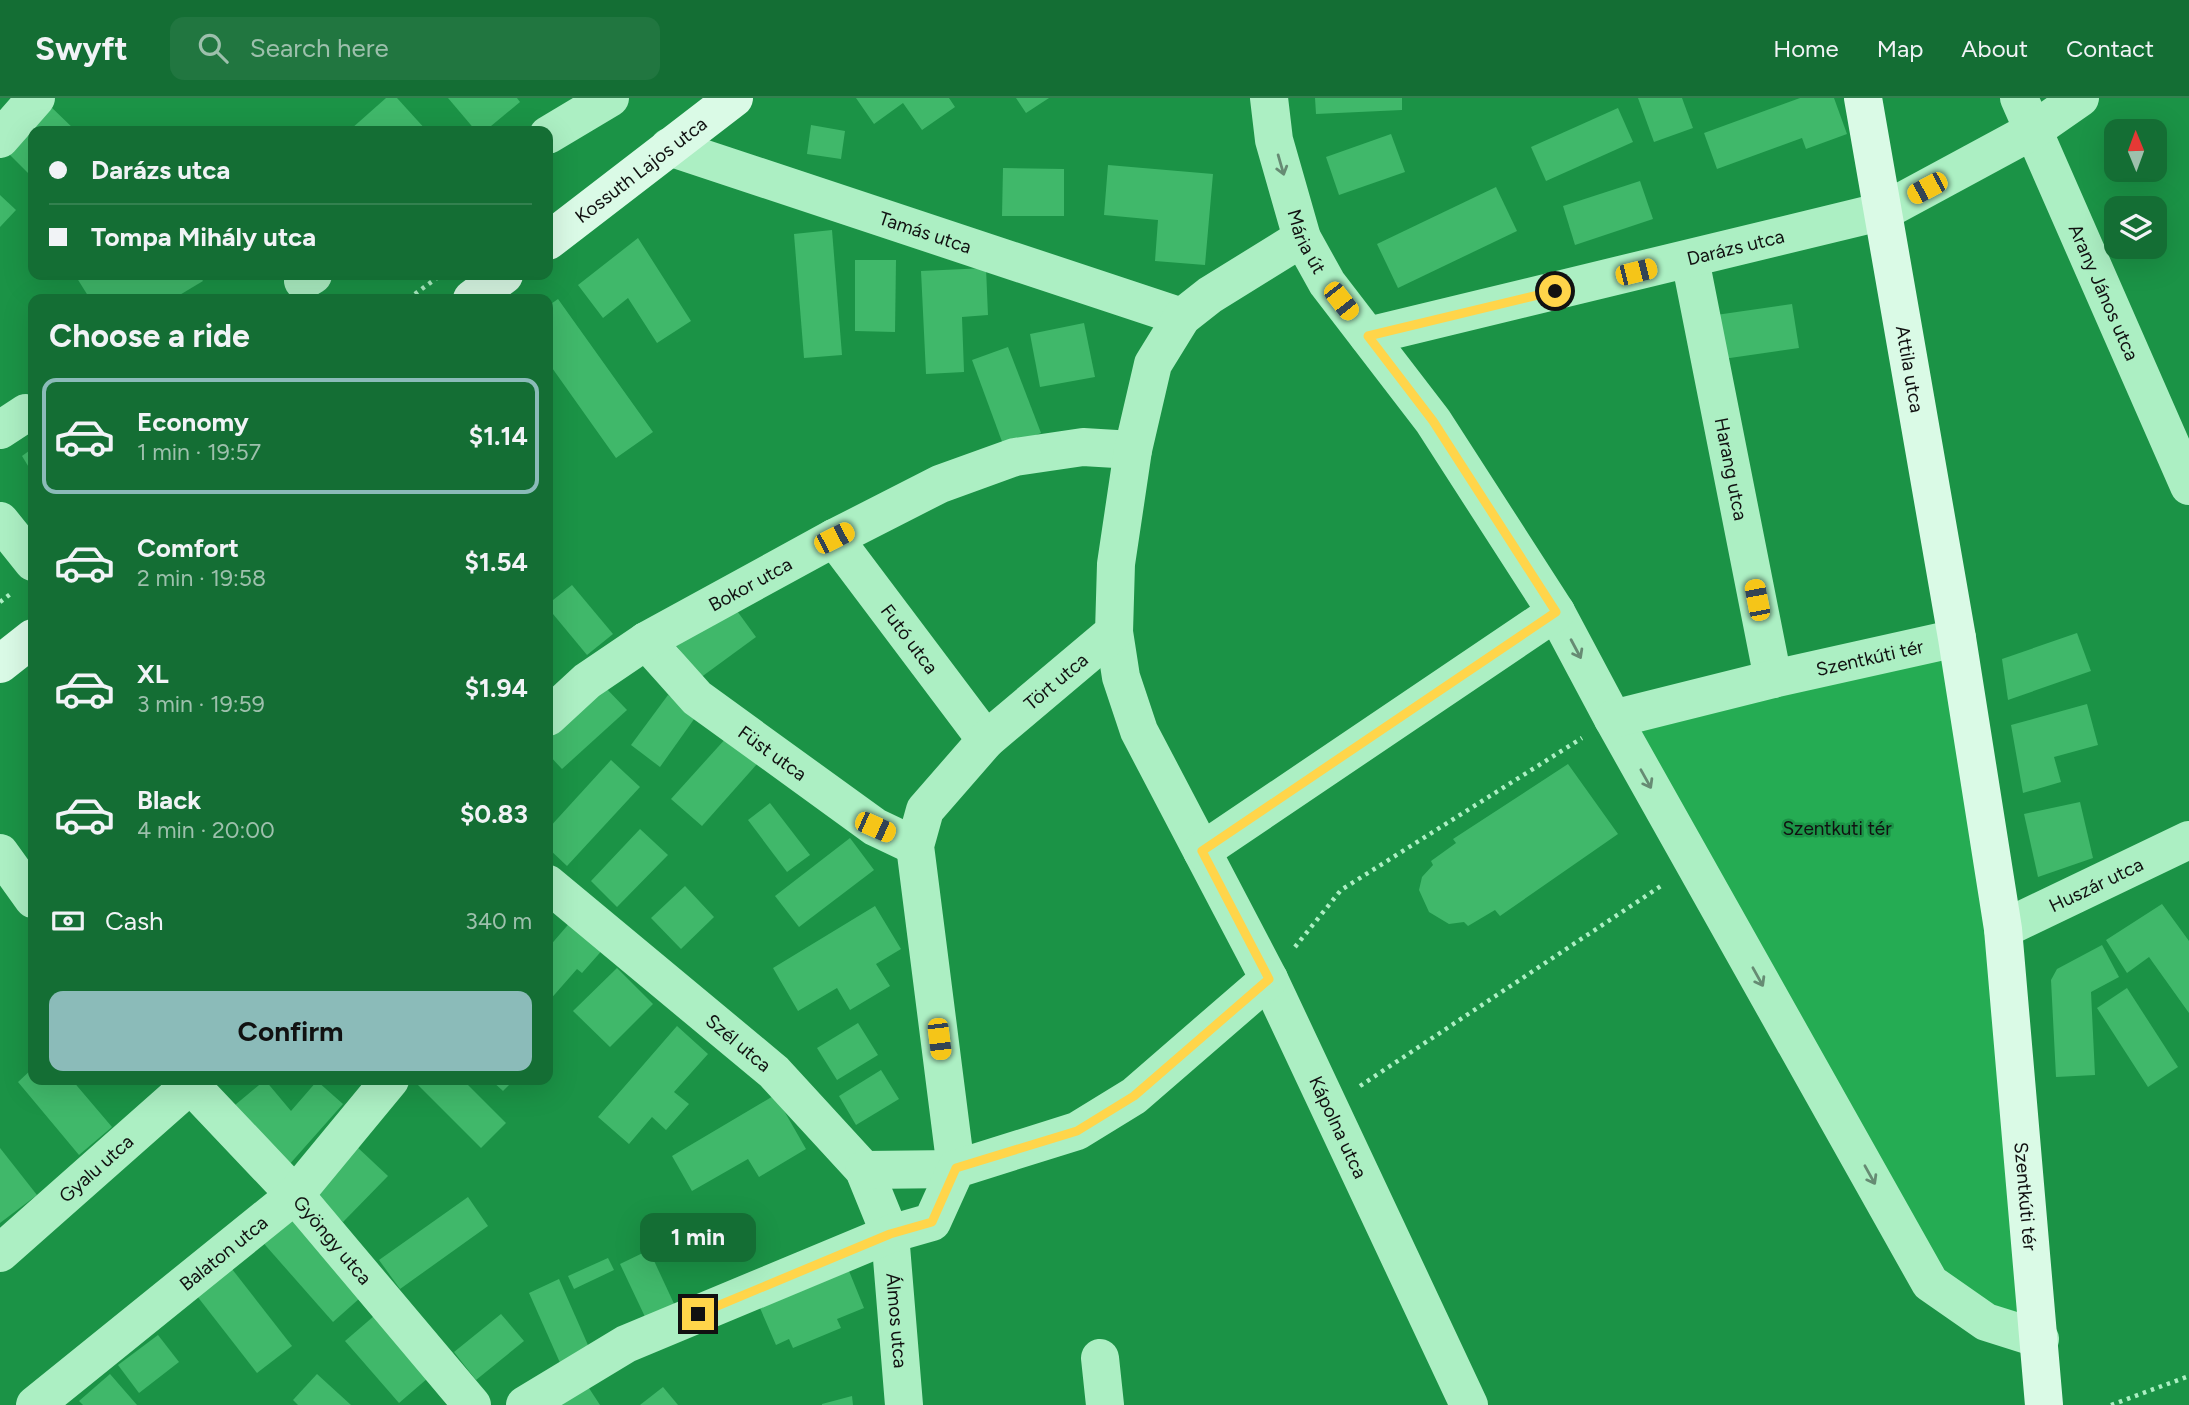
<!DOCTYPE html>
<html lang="en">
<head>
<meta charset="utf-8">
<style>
	:root { --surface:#146e34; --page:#217640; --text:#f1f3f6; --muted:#9dc0ac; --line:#33814f; --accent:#8bbbb9 }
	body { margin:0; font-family:Figtree,sans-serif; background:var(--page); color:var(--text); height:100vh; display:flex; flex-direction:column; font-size:26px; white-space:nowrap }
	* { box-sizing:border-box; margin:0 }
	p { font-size:23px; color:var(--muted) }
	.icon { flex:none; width:38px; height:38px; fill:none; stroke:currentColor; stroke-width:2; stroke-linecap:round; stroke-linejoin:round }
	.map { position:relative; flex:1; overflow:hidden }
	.sheet { position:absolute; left:28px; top:196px; width:525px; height:791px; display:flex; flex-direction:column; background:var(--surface); border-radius:14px; box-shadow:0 7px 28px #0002 }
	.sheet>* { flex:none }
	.guide { position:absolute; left:28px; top:28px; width:525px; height:154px; border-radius:14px; box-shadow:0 7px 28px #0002; display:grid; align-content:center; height:154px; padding:0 21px; background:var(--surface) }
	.needle { width:46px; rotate:359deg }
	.tools { position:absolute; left:2104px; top:21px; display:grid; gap:14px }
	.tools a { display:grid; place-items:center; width:63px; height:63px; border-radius:14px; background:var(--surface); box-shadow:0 7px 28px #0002; font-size:35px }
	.end { position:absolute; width:32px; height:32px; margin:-16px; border:9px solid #ffd54a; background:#111; box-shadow:0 0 0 4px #111 }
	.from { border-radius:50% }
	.bubble { position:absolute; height:49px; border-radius:14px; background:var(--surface); box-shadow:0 7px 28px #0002; font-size:23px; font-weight:700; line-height:49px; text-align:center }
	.car { position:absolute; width:21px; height:42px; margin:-21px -10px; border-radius:9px; box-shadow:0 0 5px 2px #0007; background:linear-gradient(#f5c518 24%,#345 0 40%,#f5c518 0 76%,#345 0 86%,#f5c518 0) }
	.guide b { display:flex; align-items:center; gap:24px; height:66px; font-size:26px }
	.guide b+b { border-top:2px solid var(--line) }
	.guide i { width:18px; height:18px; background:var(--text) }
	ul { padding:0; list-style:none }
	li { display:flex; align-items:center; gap:21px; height:116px; margin:0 14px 10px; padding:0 7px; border:4px solid transparent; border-radius:14px }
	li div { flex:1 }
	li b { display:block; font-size:26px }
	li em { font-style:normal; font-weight:700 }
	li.current { border-color:var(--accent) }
	li>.icon { width:63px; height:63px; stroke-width:1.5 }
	h2 { padding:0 21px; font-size:32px; line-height:84px }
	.pay { display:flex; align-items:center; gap:18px; height:77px; padding:0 21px; font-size:26px }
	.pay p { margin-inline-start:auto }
	.button { display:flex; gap:14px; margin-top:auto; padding:14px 21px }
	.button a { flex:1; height:80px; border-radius:14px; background:var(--accent); color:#111; font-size:28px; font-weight:700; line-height:80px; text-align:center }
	header { display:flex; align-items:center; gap:42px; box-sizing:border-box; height:98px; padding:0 35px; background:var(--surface); border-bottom:2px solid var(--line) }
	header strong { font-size:33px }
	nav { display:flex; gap:38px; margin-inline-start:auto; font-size:24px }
	.search { width:490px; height:63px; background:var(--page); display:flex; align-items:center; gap:18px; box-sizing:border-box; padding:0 24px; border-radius:14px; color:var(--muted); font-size:26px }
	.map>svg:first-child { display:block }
	.green { fill:#25ac53 }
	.building { fill:#40b86a }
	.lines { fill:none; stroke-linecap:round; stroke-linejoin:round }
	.path { stroke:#acefc3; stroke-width:4.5; stroke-dasharray:3.5 5; stroke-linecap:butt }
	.street { stroke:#acefc3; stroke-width:38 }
	.secondary { stroke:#dafae6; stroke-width:38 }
	.oneway { stroke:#668b73 }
	.route { stroke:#ffd54a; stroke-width:9 }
	.labels { text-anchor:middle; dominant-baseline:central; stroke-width:5; stroke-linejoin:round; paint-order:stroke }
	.street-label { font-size:19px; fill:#111; stroke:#1b9346 }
	.park-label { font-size:19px; fill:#111; stroke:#1b9346 }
</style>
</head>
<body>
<header>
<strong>Swyft</strong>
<div class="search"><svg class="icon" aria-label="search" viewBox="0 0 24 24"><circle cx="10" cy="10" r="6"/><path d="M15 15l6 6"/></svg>Search here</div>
<nav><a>Home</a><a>Map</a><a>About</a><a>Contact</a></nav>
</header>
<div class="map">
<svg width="2189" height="1307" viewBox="0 0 2189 1307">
	<rect width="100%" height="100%" fill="#1b9346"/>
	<!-- green -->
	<path class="green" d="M1957 540 2040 1241 1930 1185 1613 621Z"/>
	<!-- building -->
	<g class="building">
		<path d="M386 0H397L427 33H353L351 31Z"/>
		<path d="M448 0H517L520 4 485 33H476Z"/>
		<path d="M856 0H949L955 9 922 32 903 5 874 26Z"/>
		<path d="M1016 0H1049L1026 15Z"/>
		<path d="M1315 0H1402V12L1316 16Z"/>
		<path d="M1638 0H1682L1693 30 1654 44Z"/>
		<path d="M1800 0H1834L1847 36 1806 51 1802 40 1717 71 1704 35Z"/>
		<path d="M48 6 76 33H33V76L31 78 4 51Z"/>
		<path d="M1618 10 1633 44 1546 83 1531 49Z"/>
		<path d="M811 27 845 33 841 61 807 56Z"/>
		<path d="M1391 36 1405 74 1339 97 1326 59Z"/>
		<path d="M1108 67 1213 76 1205 167 1155 163 1158 122 1104 117Z"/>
		<path d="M1003 70 1064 71V118H1002Z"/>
		<path d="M1640 83 1653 121 1575 147 1563 108Z"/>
		<path d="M1496 89 1517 133 1398 190 1377 146Z"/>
		<path d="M0 97 16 112 0 129Z"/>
		<path d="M832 132 842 257 804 260 794 136Z"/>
		<path d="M638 140 691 223 657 245 628 200 603 220 578 187Z"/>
		<path d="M855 162H896L895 234 855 233Z"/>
		<path d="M986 170 988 217 962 219 964 274 926 276 921 173Z"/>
		<path d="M75 177H199L203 183 173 201H90Z"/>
		<path d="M558 201 653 334 616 360 550 267 548 268V208Z"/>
		<path d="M1792 206 1799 250 1723 261 1716 217Z"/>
		<path d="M1084 225 1095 279 1040 289 1030 236Z"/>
		<path d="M1008 249 1041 335 1004 349 972 262Z"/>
		<path d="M33 350V376L22 358Z"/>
		<path d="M572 487 613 536 587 557 548 510V506Z"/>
		<path d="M732 506 756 539 700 580 676 547Z"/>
		<path d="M2077 535 2091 573 2008 602 2002 561Z"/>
		<path d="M602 586 627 612 562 671 548 656V637Z"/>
		<path d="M668 597 697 617 660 669 631 647Z"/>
		<path d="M2087 606 2098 647 2054 659 2061 684 2023 695 2011 627Z"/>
		<path d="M727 639 757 666 702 728 671 701Z"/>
		<path d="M611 662 640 689 567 768 548 750V731Z"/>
		<path d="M1568 666 1618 736 1500 818 1495 812 1468 828 1464 824 1449 826 1429 814 1419 792 1422 779 1433 767 1431 763 1456 745 1453 741Z"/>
		<path d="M2080 704 2093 760 2038 779 2024 716Z"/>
		<path d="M770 705 810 757 787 774 748 722Z"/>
		<path d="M640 731 668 757 617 809 591 783Z"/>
		<path d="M850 740 874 772 799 829 775 798Z"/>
		<path d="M685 788 714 819 681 851 651 820Z"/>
		<path d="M2162 806 2189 843V915L2149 859 2127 875 2106 842Z"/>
		<path d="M875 808 901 851 876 866 890 888 850 912 837 890 798 913 773 870Z"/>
		<path d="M573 821 605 849 582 875 577 871 548 904V850Z"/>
		<path d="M2102 847 2119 879 2091 894 2095 977 2056 979 2051 882 2057 871Z"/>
		<path d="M617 870 653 906 610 949 573 913Z"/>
		<path d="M2127 890 2178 969 2148 989 2097 910Z"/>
		<path d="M858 925 878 957 837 982 817 950Z"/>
		<path d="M677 928 708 956 674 994 689 1006 666 1032 652 1019 629 1046 598 1019Z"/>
		<path d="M33 970V982H72L112 1029 79 1057 18 984Z"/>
		<path d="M881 972 899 1001 856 1027 839 998Z"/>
		<path d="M265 982 291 1013 317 983 343 1006 288 1068 235 1007Z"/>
		<path d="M413 982H463L506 1025 481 1050Z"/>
		<path d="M491 982H514L503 993Z"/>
		<path d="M775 997 806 1051 759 1079 748 1061 692 1093 672 1058Z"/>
		<path d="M356 1048 388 1078 343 1124 311 1093Z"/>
		<path d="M0 1050 37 1097 0 1125Z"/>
		<path d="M468 1099 488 1128 400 1191 379 1162Z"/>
		<path d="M287 1116 360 1200 333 1224 259 1140Z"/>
		<path d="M649 1152 676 1210 647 1223 620 1166Z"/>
		<path d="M608 1160 614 1172 574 1191 568 1178Z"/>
		<path d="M232 1171 292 1248 257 1275 197 1198Z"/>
		<path d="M849 1173 864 1210 837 1221 841 1230 793 1250 789 1241 776 1247 760 1210Z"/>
		<path d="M559 1181 591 1254 561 1267 529 1195Z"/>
		<path d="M501 1216 524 1243 476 1282 454 1254Z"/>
		<path d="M374 1218 428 1280 399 1305 345 1243Z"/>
		<path d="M158 1237 179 1264 139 1295 118 1267Z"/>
		<path d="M110 1276 137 1307H83L79 1303Z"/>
		<path d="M317 1276 351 1307H298L293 1302Z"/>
		<path d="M583 1281 600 1307H544Z"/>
		<path d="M663 1289 678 1307H640Z"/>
		<path d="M852 1298 853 1307H822V1306Z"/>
	</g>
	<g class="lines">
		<!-- path -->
		<g class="path">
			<path d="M408 201 441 177"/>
			<path d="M0 504 13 494"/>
			<path d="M1295 849 1341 792 1582 640"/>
			<path d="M1360 988 1664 786"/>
			<path d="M2111 1307 2189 1278"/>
		</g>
		<!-- street -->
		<g class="street">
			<path id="s1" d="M1269 0 1274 42 1302 140 1327 185 1433 323 1556 514 1613 621 1930 1185 1986 1224 2040 1241"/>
			<path id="s2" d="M2019 0 2189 388"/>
			<path d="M548 37 610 0"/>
			<path d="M0 41 36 0"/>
			<path id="s3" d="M669 49 1182 219"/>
			<path id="s4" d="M1690 161 1773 581"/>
			<path d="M303 183 313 177"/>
			<path id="s5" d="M1368 238 1884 113 2034 32 2080 0"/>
			<path d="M0 332 26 315"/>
			<path d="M0 423 33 464"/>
			<path id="s6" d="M834 440 986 642"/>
			<path id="s7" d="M1114 534 1121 579 1139 633 1269 881 1469 1307"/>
			<path id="s8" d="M646 543 697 600 875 729 915 748"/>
			<path id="s9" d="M548 619 587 583 646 543 834 440 940 386 1015 359 1083 349 1133 352"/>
			<path id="s10" d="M1613 621 1773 581 1957 540"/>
			<path d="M1202 753 1556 514"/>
			<path d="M0 755 33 801"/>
			<path id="s11" d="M548 786 774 974 864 1072 890 1136 904 1307"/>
			<path id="s12" d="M2003 831 2189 742"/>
			<path id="s13" d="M186 982 295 1097 472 1307"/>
			<path id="s14" d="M864 1072 956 1071 915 748 925 712 986 642 1114 534 1116 466 1133 352 1153 266 1182 219 1210 197 1302 140"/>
			<path id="s15" d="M0 1155 190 987"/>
			<path d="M1100 1260 1105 1307"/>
			<path id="s16" d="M35 1307 295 1097 390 982"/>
			<path d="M525 1307 626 1246 890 1136 932 1124 956 1071 1077 1033 1134 998 1269 881"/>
		</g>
		<!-- secondary -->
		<g class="secondary">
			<path id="s17" d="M1863 0 1957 540 2003 831 2044 1307"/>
			<path id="s18" d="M548 143 734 0"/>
			<path d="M472 201 504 177"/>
			<path d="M0 566 33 540"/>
		</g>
	</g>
	<!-- one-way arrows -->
	<defs><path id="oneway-shaft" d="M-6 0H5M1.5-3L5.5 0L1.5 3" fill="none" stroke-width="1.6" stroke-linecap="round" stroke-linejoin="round" transform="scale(1.75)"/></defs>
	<g class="oneway">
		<use href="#oneway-shaft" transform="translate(1281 67) rotate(74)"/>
		<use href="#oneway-shaft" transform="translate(1576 551) rotate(62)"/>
		<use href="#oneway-shaft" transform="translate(1646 681) rotate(61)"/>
		<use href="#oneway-shaft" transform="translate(1758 879) rotate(61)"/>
		<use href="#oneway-shaft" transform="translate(1870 1077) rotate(61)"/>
	</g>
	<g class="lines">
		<!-- route -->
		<path class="route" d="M698 1216 890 1136 932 1124 956 1070 1077 1033 1134 998 1269 881 1202 753 1556 514 1433 323 1368 238 1555 193"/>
	</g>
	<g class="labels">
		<!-- street labels -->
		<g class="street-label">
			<text stroke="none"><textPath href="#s18" startOffset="117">Kossuth Lajos utca</textPath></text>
			<text stroke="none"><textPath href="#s3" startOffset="270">Tamás utca</textPath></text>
			<text stroke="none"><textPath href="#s1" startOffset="149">Mária út</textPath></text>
			<text stroke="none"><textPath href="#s5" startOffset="378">Darázs utca</textPath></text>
			<text stroke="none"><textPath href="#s2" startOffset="212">Arany János utca</textPath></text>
			<text stroke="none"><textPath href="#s17" startOffset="275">Attila utca</textPath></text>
			<text stroke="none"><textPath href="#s4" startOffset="214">Harang utca</textPath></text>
			<text stroke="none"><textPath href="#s9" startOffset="243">Bokor utca</textPath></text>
			<text stroke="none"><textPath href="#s6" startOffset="126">Futó utca</textPath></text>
			<text stroke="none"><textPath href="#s10" startOffset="264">Szentkúti tér</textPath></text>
			<text stroke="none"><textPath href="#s14" startOffset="639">Tört utca</textPath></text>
			<text stroke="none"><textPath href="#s8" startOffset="170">Füst utca</textPath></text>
			<text stroke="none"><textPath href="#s12" startOffset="103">Huszár utca</textPath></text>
			<text stroke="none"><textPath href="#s11" startOffset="248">Szél utca</textPath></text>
			<text stroke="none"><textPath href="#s7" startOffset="546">Kápolna utca</textPath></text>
			<text stroke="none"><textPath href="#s15" startOffset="128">Gyalu utca</textPath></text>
			<text stroke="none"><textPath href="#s17" startOffset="1111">Szentkúti tér</textPath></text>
			<text stroke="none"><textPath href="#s13" startOffset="217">Gyöngy utca</textPath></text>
			<text stroke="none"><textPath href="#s16" startOffset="242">Balaton utca</textPath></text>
			<text stroke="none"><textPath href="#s11" startOffset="583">Álmos utca</textPath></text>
		</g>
		<!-- park labels -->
		<g class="park-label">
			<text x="1837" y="730">Szentkuti tér</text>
		</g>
	</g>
</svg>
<div class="tools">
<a><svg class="needle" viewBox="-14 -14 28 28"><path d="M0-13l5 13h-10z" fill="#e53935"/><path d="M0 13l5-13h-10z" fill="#9dc0ac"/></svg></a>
<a><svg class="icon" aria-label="layers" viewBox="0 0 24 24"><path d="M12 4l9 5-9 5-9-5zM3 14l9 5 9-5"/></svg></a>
</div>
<i class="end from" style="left:1555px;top:193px"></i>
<i class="end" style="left:698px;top:1216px"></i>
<div class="bubble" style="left:640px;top:1115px;width:116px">1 min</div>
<i class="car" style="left:1927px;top:90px;rotate:242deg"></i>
<i class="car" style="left:1636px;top:174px;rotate:76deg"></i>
<i class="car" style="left:1341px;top:203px;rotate:142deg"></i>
<i class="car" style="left:834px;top:440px;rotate:63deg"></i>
<i class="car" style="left:1757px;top:502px;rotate:349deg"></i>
<i class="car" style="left:875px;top:729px;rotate:114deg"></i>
<i class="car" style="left:939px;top:941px;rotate:173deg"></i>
<div class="guide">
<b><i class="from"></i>Darázs utca</b>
<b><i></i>Tompa Mihály utca</b>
</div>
<section class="sheet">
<h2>Choose a ride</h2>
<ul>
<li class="current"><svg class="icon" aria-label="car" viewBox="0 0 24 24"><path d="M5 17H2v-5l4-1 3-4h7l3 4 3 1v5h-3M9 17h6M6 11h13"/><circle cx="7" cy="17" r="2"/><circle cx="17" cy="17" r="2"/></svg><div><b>Economy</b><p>1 min · 19:57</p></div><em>$1.14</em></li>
<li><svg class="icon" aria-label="car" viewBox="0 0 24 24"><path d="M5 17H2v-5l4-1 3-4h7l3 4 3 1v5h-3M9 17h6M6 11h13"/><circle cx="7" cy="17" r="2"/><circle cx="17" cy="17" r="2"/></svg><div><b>Comfort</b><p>2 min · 19:58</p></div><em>$1.54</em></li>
<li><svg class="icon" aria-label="car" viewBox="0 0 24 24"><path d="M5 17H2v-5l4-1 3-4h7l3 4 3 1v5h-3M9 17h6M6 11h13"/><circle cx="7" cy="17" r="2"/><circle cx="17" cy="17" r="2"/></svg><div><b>XL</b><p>3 min · 19:59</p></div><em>$1.94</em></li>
<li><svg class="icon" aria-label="car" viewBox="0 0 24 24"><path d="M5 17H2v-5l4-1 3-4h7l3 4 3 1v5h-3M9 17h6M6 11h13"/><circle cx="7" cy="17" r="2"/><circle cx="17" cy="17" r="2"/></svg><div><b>Black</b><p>4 min · 20:00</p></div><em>$0.83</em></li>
</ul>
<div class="pay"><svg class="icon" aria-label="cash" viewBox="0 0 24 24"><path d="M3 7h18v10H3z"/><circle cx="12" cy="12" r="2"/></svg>Cash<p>340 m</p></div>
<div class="button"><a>Confirm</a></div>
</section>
</div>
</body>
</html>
